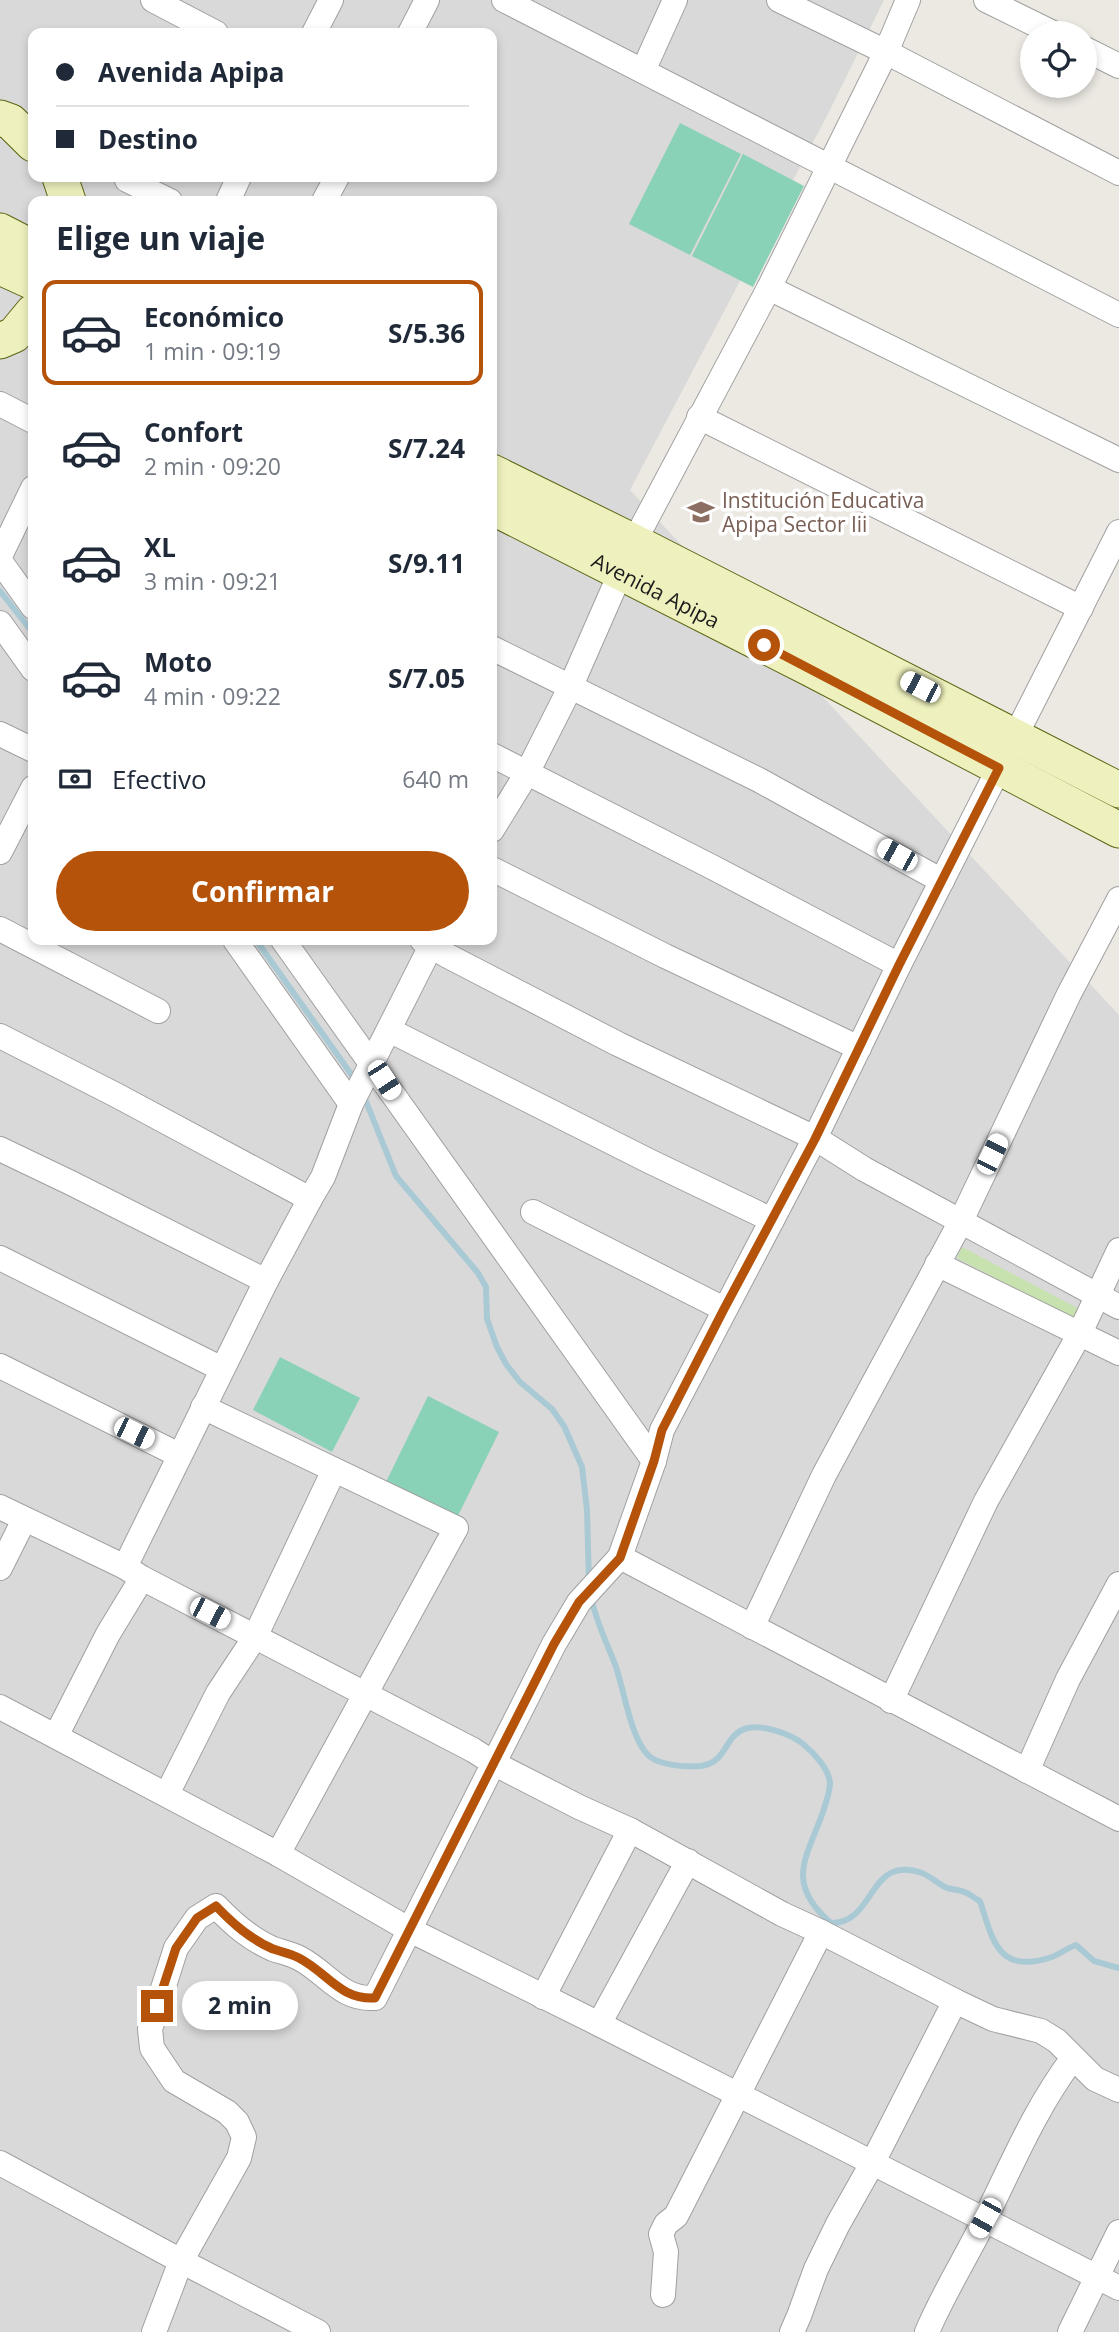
<!DOCTYPE html>
<html lang="es">
<head>
<meta charset="utf-8">
<style>
	:root { --surface:#fff; --page:#f2f2f3; --text:#1f2937; --muted:#747a83; --line:#e0e1e3; --accent:#b45309 }
	body { margin:0; font-family:"Open Sans",sans-serif; background:var(--page); color:var(--text); height:100vh; display:flex; flex-direction:column; font-size:26px; white-space:nowrap }
	* { box-sizing:border-box; margin:0 }
	p { font-size:23px; color:var(--muted) }
	.icon { flex:none; width:38px; height:38px; fill:none; stroke:currentColor; stroke-width:2; stroke-linecap:round; stroke-linejoin:round }
	.map { position:relative; flex:1; overflow:hidden }
	.drawer { position:absolute; left:28px; top:196px; width:469px; height:749px; display:flex; flex-direction:column; background:var(--surface); border-radius:14px; box-shadow:0 4px 10px #0003 }
	.drawer>* { flex:none }
	.top-card { position:absolute; left:28px; top:28px; width:469px; height:154px; border-radius:14px; box-shadow:0 4px 10px #0003; display:grid; align-content:center; height:154px; padding:0 28px; background:var(--surface) }
	.controls { position:absolute; left:1020px; top:21px; display:grid; gap:14px }
	.controls a { display:grid; place-items:center; width:77px; height:77px; border-radius:50%; background:var(--surface); box-shadow:0 4px 10px #0003; font-size:35px }
	.end { position:absolute; width:32px; height:32px; margin:-16px; border:9px solid #b45309; background:#fff; box-shadow:0 0 0 4px #fff }
	.from { border-radius:50% }
	.bubble { position:absolute; height:49px; border-radius:24px; background:var(--surface); box-shadow:0 4px 10px #0003; font-size:23px; font-weight:700; line-height:49px; text-align:center }
	.car { position:absolute; width:21px; height:42px; margin:-21px -10px; border-radius:9px; box-shadow:0 0 5px 2px #0007; background:linear-gradient(#fff 24%,#345 0 40%,#fff 0 76%,#345 0 86%,#fff 0) }
	.top-card b { display:flex; align-items:center; gap:24px; height:66px; font-size:26px }
	.top-card b+b { border-top:2px solid var(--line) }
	.top-card i { width:18px; height:18px; background:var(--text) }
	ul { padding:0; list-style:none }
	li { display:flex; align-items:center; gap:21px; height:105px; margin:0 14px 10px; padding:0 14px; border:4px solid transparent; border-radius:14px }
	li div { flex:1 }
	li b { display:block; font-size:26px }
	li em { font-style:normal; font-weight:700 }
	li.current { border-color:var(--accent) }
	li>.icon { width:63px; height:63px; stroke-width:1.5 }
	h2 { padding:0 28px; font-size:32px; line-height:84px }
	.pay { display:flex; align-items:center; gap:18px; height:77px; padding:0 28px; font-size:26px }
	.pay p { margin-inline-start:auto }
	.action { display:flex; gap:14px; margin-top:auto; padding:14px 28px }
	.action a { flex:1; height:80px; border-radius:42px; background:var(--accent); color:#fff; font-size:28px; font-weight:700; line-height:80px; text-align:center }
	.map>svg:first-child { display:block }
	.residential { fill:#dad9d9; fill-rule:evenodd }
	.grass { fill:#c7e1af }
	.pitch { fill:#8ad2b7 }
	.lines { fill:none; stroke-linecap:round; stroke-linejoin:round }
	.stream { stroke:#a9cad5; stroke-width:6 }
	.street-casing { stroke:#a0a0a0; stroke-width:26 }
	.secondary-casing { stroke:#5b6512; stroke-width:37 }
	.street { stroke:#fff; stroke-width:24 }
	.secondary { stroke:#eef1bd; stroke-width:35 }
	.route { stroke:#b45309; stroke-width:9 }
	.labels { text-anchor:middle; dominant-baseline:central; stroke-width:7; stroke-linejoin:round; paint-order:stroke }
	.education-label { font-size:21px; fill:#785e54; stroke:#fff; text-anchor:start }
	.street-label { font-size:21px; fill:#1c1c1c; stroke:#fff }
</style>
</head>
<body>
<div class="map">
<svg width="1119" height="2332" viewBox="0 0 1119 2332">
	<rect width="100%" height="100%" fill="#ece9e3"/>
	<!-- residential -->
	<path class="residential" d="M0 0H884L829 112 630 490 1119 1015V2332H0ZM33 33H492V177H33ZM33 201H492V940H33Z"/>
	<!-- grass -->
	<path class="grass" d="M962 1247 1079 1309 1074 1320 957 1258Z"/>
	<!-- pitch -->
	<g class="pitch">
		<path d="M680 123 741 154 690 255 629 224Z"/>
		<path d="M743 154 804 186 753 287 692 256Z"/>
		<path d="M280 1357 360 1398 332 1452 253 1410Z"/>
		<path d="M428 1396 499 1432 455 1522 384 1486Z"/>
	</g>
	<g class="lines">
		<!-- stream -->
		<g class="stream">
			<path d="M0 591 33 633"/>
			<path d="M256 940 356 1081"/>
			<path d="M363 1094 396 1176 478 1273 486 1287 487 1319 497 1347 506 1364 520 1382 552 1409 564 1426 582 1467 587 1510 589 1583"/>
			<path d="M591 1597C596 1622 607 1643 616 1667 624 1690 631 1740 649 1756 661 1766 686 1767 701 1766 729 1762 723 1734 748 1728 764 1725 791 1734 803 1744 814 1753 829 1769 830 1783 830 1792 826 1801 824 1809 808 1856 783 1882 831 1923 877 1923 867 1854 922 1873 930 1876 937 1883 945 1887 951 1890 955 1889 961 1891 968 1892 974 1898 980 1901 993 1941 998 1975 1052 1957 1060 1954 1067 1948 1076 1945L1094 1961 1119 1968"/>
		</g>
		<!-- street casing -->
		<g class="street-casing">
			<g id="street">
				<path d="M153 0 216 33"/>
				<path d="M504 0 1119 315"/>
				<path d="M779 0 886 52 1119 173"/>
				<path d="M986 0 1053 33"/>
				<path d="M314 33 331 0"/>
				<path d="M410 33 427 0"/>
				<path d="M1085 49 1119 66"/>
				<path d="M643 71 675 0"/>
				<path d="M127 180 170 201"/>
				<path d="M228 201 239 177"/>
				<path d="M324 201 337 177"/>
				<path d="M769 288 1119 460"/>
				<path d="M0 404 33 421"/>
				<path d="M699 417 1081 608"/>
				<path d="M0 556 33 488"/>
				<path d="M0 561 33 607"/>
				<path d="M0 623 33 669"/>
				<path d="M492 648 759 780 942 881"/>
				<path d="M0 734 33 750"/>
				<path d="M492 755 714 868 899 965"/>
				<path d="M492 830 527 773 570 688 634 542 769 288 886 52 908 0"/>
				<path d="M0 852 33 788"/>
				<path d="M492 869 665 956 859 1048"/>
				<path d="M0 929 158 1011"/>
				<path d="M235 940 351 1104"/>
				<path d="M283 940 654 1461"/>
				<path d="M422 940 446 955 618 1044 815 1138 864 1169 1119 1307"/>
				<path d="M389 1030 649 1161 772 1220"/>
				<path d="M0 1036 116 1095 310 1199"/>
				<path d="M0 1149 71 1183 266 1281"/>
				<path d="M533 1212 724 1309"/>
				<path d="M0 1258 222 1369"/>
				<path d="M937 1264 1119 1353"/>
				<path d="M0 1366 179 1455"/>
				<path d="M203 1407 456 1528 278 1854"/>
				<path d="M0 1507 125 1567 142 1578 473 1750 495 1764 579 1807 630 1830 782 1914 821 1932 955 2001 993 2019 1041 2031 1057 2041 1095 2079 1119 2090"/>
				<path d="M620 1557 1119 1819"/>
				<path d="M125 1567 266 1281 310 1199 323 1177 351 1104 434 940"/>
				<path d="M0 1568 24 1520"/>
				<path d="M752 1627 824 1475 960 1223 1069 994 1119 899"/>
				<path d="M891 1701 986 1501 1079 1335 1119 1250"/>
				<path d="M0 1707 278 1854 410 1930 599 2024 1119 2288"/>
				<path d="M56 1736 108 1634 142 1578"/>
				<path d="M1027 1771 1068 1679 1119 1584"/>
				<path d="M167 1794 218 1693 255 1637 334 1470"/>
				<path d="M543 1997 630 1830"/>
				<path d="M599 2024 688 1861"/>
				<path d="M0 2163 181 2261 318 2332"/>
				<path d="M663 2295 666 2252 661 2234 666 2224 676 2216 821 1932"/>
				<path d="M154 2332 181 2261 239 2158 244 2137 237 2122 227 2112 174 2081 152 2048 150 2029 176 1948 197 1918 216 1906C233 1924 250 1939 273 1949 282 1952 291 1954 299 1958 328 1973 340 2000 375 1998L554 1644 579 1602 620 1557 654 1461 662 1430 815 1138 899 965 1119 532"/>
				<path d="M792 2332 799 2316 816 2269 838 2224 873 2162 955 2001"/>
				<path d="M927 2332C944 2292 967 2256 986 2217 1013 2162 1036 2107 1073 2058"/>
				<path d="M1070 2332 1119 2232"/>
			</g>
		</g>
		<!-- secondary casing -->
		<g class="secondary-casing">
			<g id="secondary">
				<path d="M0 118 11 122 33 144"/>
				<path d="M60 177 68 201"/>
				<path d="M0 231 33 248"/>
				<path d="M0 267 33 282"/>
				<path d="M0 341 14 335 33 312"/>
				<path d="M492 472 634 542 1119 790"/>
				<path id="s1" d="M492 507 811 669 1119 830"/>
			</g>
		</g>
		<!-- street -->
		<use href="#street" class="street"/>
		<!-- secondary -->
		<use href="#secondary" class="secondary"/>
	</g>
	<g class="lines">
		<!-- route -->
		<path class="route" d="M157 2006 176 1948 197 1918 216 1906C233 1924 250 1939 273 1949 282 1952 291 1954 299 1958 328 1973 340 2000 375 1998L554 1644 579 1602 620 1558 654 1461 662 1430 724 1309 815 1139 899 965 999 768 764 645"/>
	</g>
	<!-- icons -->
	<defs>
		<g id="school-bare" transform="scale(2.1)"><path d="M0-5L7-2L0 1L-7-2ZM-4 1L0 2.5L4 1V4Q0 6-4 4Z" fill="#8d6e63" stroke="#fff" stroke-width="2.5" paint-order="stroke"/></g>
	</defs>
	<g fill-rule="evenodd">
		<use href="#school-bare" x="701" y="512"/>
	</g>
	<g class="labels">
		<!-- education labels -->
		<g class="education-label">
			<text x="722" y="500">Institución Educativa<tspan x="722" dy="24">Apipa Sector Iii</tspan></text>
		</g>
		<!-- street labels -->
		<g class="street-label">
			<text stroke="none"><textPath href="#s1" startOffset="184">Avenida Apipa</textPath></text>
		</g>
	</g>
</svg>
<div class="controls">
<a><svg class="icon" aria-label="locate" viewBox="0 0 24 24"><circle cx="12" cy="12" r="6"/><path d="M12 2v4M12 18v4M2 12h4M18 12h4"/></svg></a>
</div>
<i class="end from" style="left:764px;top:645px"></i>
<i class="end" style="left:157px;top:2006px"></i>
<div class="bubble" style="left:182px;top:1981px;width:116px">2 min</div>
<i class="car" style="left:920px;top:687px;rotate:297deg"></i>
<i class="car" style="left:897px;top:855px;rotate:299deg"></i>
<i class="car" style="left:384px;top:1080px;rotate:147deg"></i>
<i class="car" style="left:992px;top:1154px;rotate:26deg"></i>
<i class="car" style="left:134px;top:1433px;rotate:116deg"></i>
<i class="car" style="left:210px;top:1613px;rotate:117deg"></i>
<i class="car" style="left:985px;top:2218px;rotate:209deg"></i>
<div class="top-card">
<b><i class="from"></i>Avenida Apipa</b>
<b><i></i>Destino</b>
</div>
<section class="drawer">
<h2>Elige un viaje</h2>
<ul>
<li class="current"><svg class="icon" aria-label="car" viewBox="0 0 24 24"><path d="M5 17H2v-5l4-1 3-4h7l3 4 3 1v5h-3M9 17h6M6 11h13"/><circle cx="7" cy="17" r="2"/><circle cx="17" cy="17" r="2"/></svg><div><b>Económico</b><p>1 min · 09:19</p></div><em>S/5.36</em></li>
<li><svg class="icon" aria-label="car" viewBox="0 0 24 24"><path d="M5 17H2v-5l4-1 3-4h7l3 4 3 1v5h-3M9 17h6M6 11h13"/><circle cx="7" cy="17" r="2"/><circle cx="17" cy="17" r="2"/></svg><div><b>Confort</b><p>2 min · 09:20</p></div><em>S/7.24</em></li>
<li><svg class="icon" aria-label="car" viewBox="0 0 24 24"><path d="M5 17H2v-5l4-1 3-4h7l3 4 3 1v5h-3M9 17h6M6 11h13"/><circle cx="7" cy="17" r="2"/><circle cx="17" cy="17" r="2"/></svg><div><b>XL</b><p>3 min · 09:21</p></div><em>S/9.11</em></li>
<li><svg class="icon" aria-label="car" viewBox="0 0 24 24"><path d="M5 17H2v-5l4-1 3-4h7l3 4 3 1v5h-3M9 17h6M6 11h13"/><circle cx="7" cy="17" r="2"/><circle cx="17" cy="17" r="2"/></svg><div><b>Moto</b><p>4 min · 09:22</p></div><em>S/7.05</em></li>
</ul>
<div class="pay"><svg class="icon" aria-label="cash" viewBox="0 0 24 24"><path d="M3 7h18v10H3z"/><circle cx="12" cy="12" r="2"/></svg>Efectivo<p>640 m</p></div>
<div class="action"><a>Confirmar</a></div>
</section>
</div>
</body>
</html>
